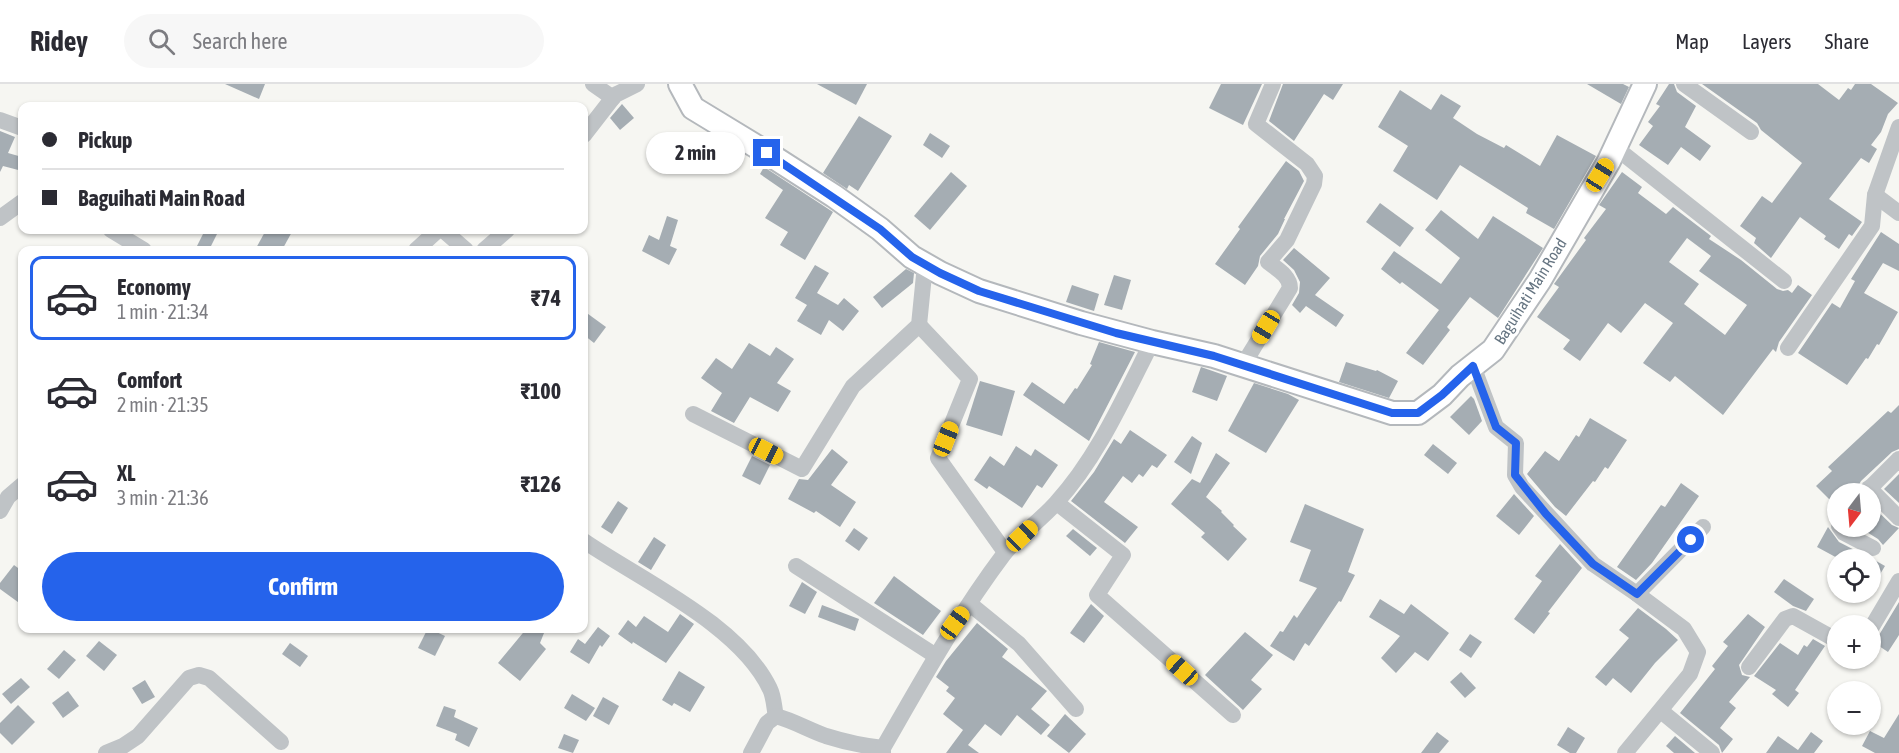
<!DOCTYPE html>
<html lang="en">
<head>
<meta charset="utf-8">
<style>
	:root { --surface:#fff; --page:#f7f7f7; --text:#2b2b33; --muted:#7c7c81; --line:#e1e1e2; --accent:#2563eb }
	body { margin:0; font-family:"Asap Condensed",sans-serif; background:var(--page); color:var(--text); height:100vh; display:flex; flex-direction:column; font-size:22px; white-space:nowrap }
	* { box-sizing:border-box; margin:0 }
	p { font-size:20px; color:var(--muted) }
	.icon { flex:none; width:33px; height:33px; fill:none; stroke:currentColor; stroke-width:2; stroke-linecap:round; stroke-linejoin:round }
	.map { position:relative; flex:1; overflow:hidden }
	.sheet { position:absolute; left:18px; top:162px; width:570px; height:387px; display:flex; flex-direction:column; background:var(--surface); border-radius:12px; box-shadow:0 2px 4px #0004 }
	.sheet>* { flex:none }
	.guide { position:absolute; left:18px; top:18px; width:570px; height:132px; border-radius:12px; box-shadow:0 2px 4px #0004; display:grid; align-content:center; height:132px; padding:0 24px; background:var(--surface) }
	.needle { width:39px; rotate:196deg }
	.controls { position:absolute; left:1827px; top:399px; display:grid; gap:12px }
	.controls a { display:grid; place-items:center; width:54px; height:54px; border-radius:50%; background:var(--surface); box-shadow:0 2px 4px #0004; font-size:30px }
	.end { position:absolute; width:27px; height:27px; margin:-14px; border:8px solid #2563eb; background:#fff; box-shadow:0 0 0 3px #fff }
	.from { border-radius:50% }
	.bubble { position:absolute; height:42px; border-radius:21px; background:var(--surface); box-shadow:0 2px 4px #0004; font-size:20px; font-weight:700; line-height:42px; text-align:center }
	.car { position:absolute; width:18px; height:36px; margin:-18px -9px; border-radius:8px; box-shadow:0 0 4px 2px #0007; background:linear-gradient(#f5c518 24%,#345 0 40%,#f5c518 0 76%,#345 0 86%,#f5c518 0) }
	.guide b { display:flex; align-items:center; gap:21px; height:57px; font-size:22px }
	.guide b+b { border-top:2px solid var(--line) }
	.guide i { width:15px; height:15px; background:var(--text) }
	ul { padding:10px 0 0; list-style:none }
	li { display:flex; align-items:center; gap:18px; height:84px; margin:0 12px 9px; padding:0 12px; border:3px solid transparent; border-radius:12px }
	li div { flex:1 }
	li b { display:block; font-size:22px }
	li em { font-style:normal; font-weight:700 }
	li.selected { border-color:var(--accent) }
	li>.icon { width:54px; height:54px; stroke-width:1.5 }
	.primary-button { display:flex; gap:12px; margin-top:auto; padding:12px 24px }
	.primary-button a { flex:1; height:69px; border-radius:36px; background:var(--accent); color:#fff; font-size:24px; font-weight:700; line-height:69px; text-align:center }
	header { display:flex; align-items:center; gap:36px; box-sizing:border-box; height:84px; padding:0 30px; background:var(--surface); border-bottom:2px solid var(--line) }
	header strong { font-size:28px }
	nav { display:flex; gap:33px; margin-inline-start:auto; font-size:21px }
	.search { width:420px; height:54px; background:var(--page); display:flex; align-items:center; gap:15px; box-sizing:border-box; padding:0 21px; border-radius:33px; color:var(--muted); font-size:22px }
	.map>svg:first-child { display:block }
	.building { fill:#a5adb3; fill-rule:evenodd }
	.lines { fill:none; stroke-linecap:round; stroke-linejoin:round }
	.secondary-casing { stroke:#b4b8bc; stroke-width:26 }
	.street { stroke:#bfc3c6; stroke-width:16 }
	.secondary { stroke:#fff; stroke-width:22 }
	.route { stroke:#2563eb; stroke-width:8 }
	.labels { text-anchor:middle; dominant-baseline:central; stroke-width:6; stroke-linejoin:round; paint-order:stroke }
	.street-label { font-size:16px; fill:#667582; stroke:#fff }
</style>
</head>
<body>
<header>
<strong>Ridey</strong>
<div class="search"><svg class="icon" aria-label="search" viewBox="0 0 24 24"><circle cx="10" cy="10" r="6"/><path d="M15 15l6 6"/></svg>Search here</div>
<nav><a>Map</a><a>Layers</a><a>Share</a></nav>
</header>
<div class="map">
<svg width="1899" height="669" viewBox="0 0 1899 669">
	<rect width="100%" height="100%" fill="#f6f6f2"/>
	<!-- building -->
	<g class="building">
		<path d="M225 0H265L259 15Z"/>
		<path d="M817 0H867L856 21Z"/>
		<path d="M1221 0H1262L1243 41 1209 24Z"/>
		<path d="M1283 0H1343L1333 16 1324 10 1294 57 1269 37Z"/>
		<path d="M1587 0H1623L1629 3 1621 20Z"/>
		<path d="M1669 0H1674L1677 8 1696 22 1685 43 1711 62 1700 77 1681 63 1668 81 1639 61 1653 42 1648 38 1660 22 1656 20Z"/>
		<path d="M1702 0H1818L1839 16 1848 4 1851 6 1855 0H1871L1898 19 1888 30 1881 48 1871 61 1877 65 1869 79 1861 74 1829 115 1862 138 1852 152 1849 150 1839 165 1824 155 1826 152 1800 133 1771 174 1754 159 1756 154 1740 142 1762 112 1772 119 1802 79 1761 46 1757 39Z"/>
		<path d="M1400 6 1431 26 1441 10 1461 22 1453 34 1477 50 1504 64 1506 61 1540 82 1557 51 1596 72 1554 145 1526 129 1528 124 1460 81 1437 116 1393 87 1408 62 1378 43Z"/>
		<path d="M622 20 634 34 620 46 610 34Z"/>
		<path d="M859 32 892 52 858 107 849 101 847 105 823 89Z"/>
		<path d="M0 47 15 53 8 69 22 73V87L3 82 0 88Z"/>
		<path d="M930 49 950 62 942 74 923 61Z"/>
		<path d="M1286 77 1299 87 1304 97 1284 135H1285L1278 150 1260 172 1258 182 1245 201 1215 180 1240 145 1238 143Z"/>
		<path d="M764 83 833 128 805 176 780 161 788 148 765 134 783 106 760 90Z"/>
		<path d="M951 88 967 102 930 146 914 132Z"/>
		<path d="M1622 88 1642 103 1638 109 1666 130 1673 123 1711 152 1709 155 1741 176 1777 205 1783 207 1788 206 1792 209 1798 201 1812 211 1779 258 1776 268 1773 265 1723 331 1675 292 1670 298 1643 279 1673 239 1645 219 1621 249 1608 239 1580 277 1563 265 1570 256 1537 233 1559 203 1554 200 1586 156 1584 154 1606 125 1599 121ZM1687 154 1711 172 1699 187 1747 221 1725 251 1684 220 1699 200 1669 178Z"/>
		<path d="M1380 119 1414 144 1400 163 1366 138Z"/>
		<path d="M1441 126 1478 155 1493 132 1543 164 1498 234 1470 213 1447 243 1450 246 1423 281 1406 269 1439 226 1402 198 1400 200 1381 185 1394 167 1441 200 1460 174 1425 146Z"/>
		<path d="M667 132 678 136 670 162 677 165 669 181 642 167 649 151 659 156Z"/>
		<path d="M205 146 217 150 209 166H195Z"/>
		<path d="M266 146H293L282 166H255Z"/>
		<path d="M1881 148 1899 160V187L1883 179 1864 209 1898 228 1879 261 1877 260 1868 275 1866 274 1847 301 1798 269 1832 219 1840 224 1855 197 1851 195Z"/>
		<path d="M1294 164 1330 194 1315 211 1344 231 1336 243 1306 222 1300 229 1292 221 1299 209 1300 198 1294 186 1283 176Z"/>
		<path d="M815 181 829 189 817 209 838 221 844 214 859 227 843 247 829 236 821 251 797 237 807 221 795 214Z"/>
		<path d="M906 185 914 189 913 199 882 224 873 213Z"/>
		<path d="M1114 191 1131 196 1122 226 1104 221Z"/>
		<path d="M1072 201 1099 210 1094 227 1066 218Z"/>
		<path d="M584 227 606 243 594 259 584 251Z"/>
		<path d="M1099 258 1135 268 1089 357 1023 311 1032 298 1064 320 1075 304 1077 305 1092 281 1090 280Z"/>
		<path d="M749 259 770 272 776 263 794 275 777 299 791 307 778 328 750 313 734 339 711 327 722 309 701 294 716 274 732 285Z"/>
		<path d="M1346 278 1376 287 1377 286 1398 297 1389 314 1339 298Z"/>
		<path d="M1201 283 1227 292 1217 317 1192 308Z"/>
		<path d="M980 297 1015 307 1002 352 966 341Z"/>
		<path d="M1254 299 1288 310 1299 316 1266 369 1228 347Z"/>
		<path d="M1471 312 1474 315 1482 337 1469 351 1450 333Z"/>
		<path d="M1899 321V365L1892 368 1861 397 1854 410H1838V424L1816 402 1832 387 1828 383 1888 327 1891 329Z"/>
		<path d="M1590 334 1627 356 1608 385 1605 383 1595 398 1593 397 1566 432 1555 423 1527 390 1545 367 1559 377 1576 351 1579 353Z"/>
		<path d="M1130 346 1167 371 1157 384 1152 381 1143 393 1139 390 1132 399 1123 392 1104 418 1138 443 1125 459 1071 417 1094 388 1114 355 1121 360Z"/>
		<path d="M1192 352 1202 359 1191 390 1174 378Z"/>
		<path d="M1433 360 1457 379 1448 390 1424 371Z"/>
		<path d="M1016 362 1031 372 1035 365 1058 381 1042 404 1037 401 1022 424 989 402 987 405 974 396 990 372 1004 382Z"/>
		<path d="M832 365 848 378 831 401 856 418 840 443 816 427 814 429 788 415 799 395 808 396Z"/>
		<path d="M1216 369 1230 379 1206 413 1222 427 1221 428 1234 441 1233 442 1247 455 1228 477 1201 453 1205 449 1171 420 1192 395 1200 399Z"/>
		<path d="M752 372 770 381 760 401 742 392Z"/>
		<path d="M1899 390V419L1884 405Z"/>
		<path d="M1681 399 1699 412 1652 479 1636 496 1617 483 1661 421 1665 423Z"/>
		<path d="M1514 410 1534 432 1519 451 1496 432Z"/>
		<path d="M618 417 628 424 612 450 601 443Z"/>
		<path d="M1305 420 1364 445 1348 488 1355 491 1341 518 1339 517 1309 562 1305 559 1294 577 1270 562 1280 547 1283 548 1294 531 1297 534 1317 504 1299 497 1311 466 1290 458Z"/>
		<path d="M1870 420 1892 441 1899 444 1883 461 1878 455 1857 442H1870Z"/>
		<path d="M1828 443 1839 458 1870 474 1868 476H1841L1817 463Z"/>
		<path d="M854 444 868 454 859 467 845 457Z"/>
		<path d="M1073 445 1097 464 1090 472 1066 452Z"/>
		<path d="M654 453 666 461 651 486 638 478Z"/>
		<path d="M1560 460 1582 484 1548 528 1550 529 1534 550 1514 535 1542 497 1535 492Z"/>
		<path d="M1871 474 1885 482 1870 507V474Z"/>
		<path d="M14 481 22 487V521L0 505V499Z"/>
		<path d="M894 492 941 527 923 551 874 519Z"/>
		<path d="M1784 495 1814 515 1806 527 1793 522 1774 508Z"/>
		<path d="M802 498 817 508 805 530 789 522Z"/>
		<path d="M1380 515 1404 530 1411 520 1449 549 1428 577 1415 568 1396 589 1381 574 1400 552 1369 533Z"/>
		<path d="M1899 518V551L1888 568 1870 556 1879 551Z"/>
		<path d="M1091 520 1104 532 1084 559 1070 549Z"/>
		<path d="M822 521 859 535 855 547 818 533Z"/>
		<path d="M1638 524 1666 545 1678 556 1655 579 1631 609 1613 594 1606 602 1595 593 1629 554 1619 546Z"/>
		<path d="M680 530 694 540 666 579 633 558 632 560 618 550 628 536 636 543 644 532 668 548Z"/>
		<path d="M1748 530 1765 543 1739 581 1742 591 1750 593 1729 618 1736 624 1720 644 1733 655 1722 669 1719 661 1680 629 1715 585 1712 582 1728 562 1723 558Z"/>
		<path d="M977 539 1008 565 1002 573 1047 607 1031 625 1050 641 1041 651 1017 631 1001 652 985 640 968 661 979 669H946L963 646 943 630 955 614 946 607 949 603 936 593 946 577Z"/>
		<path d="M598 543 610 552 602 563 600 561 589 580 570 568 578 555 585 560Z"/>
		<path d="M428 544 445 552 435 572 418 564Z"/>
		<path d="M527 544H546L540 559 546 565 520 597 498 579Z"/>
		<path d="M1245 548 1273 571 1251 596 1262 605 1243 626 1205 591Z"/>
		<path d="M1470 550 1482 558 1471 574 1459 566Z"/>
		<path d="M1813 555 1825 562 1795 606 1799 609 1788 623 1772 610 1776 606 1754 592 1780 559 1798 571 1804 561 1807 563Z"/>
		<path d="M99 557 117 571 104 587 86 572Z"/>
		<path d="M290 559 308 572 300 583 282 570Z"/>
		<path d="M64 566 76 576 59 595 47 585Z"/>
		<path d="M679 587 705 603 690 628 674 619 672 622 662 616Z"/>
		<path d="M1461 588 1476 604 1465 614 1450 598Z"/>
		<path d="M21 594 30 603 11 620 2 610Z"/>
		<path d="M145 596 155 613 142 620 132 604Z"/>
		<path d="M68 607 79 622 63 634 52 619Z"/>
		<path d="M572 610 595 624 586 637 564 624Z"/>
		<path d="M603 613 619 622 609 641 593 632Z"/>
		<path d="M18 621 35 638 12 661 0 649V639Z"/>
		<path d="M444 622 456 626 454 633 478 644 469 663 455 656 457 650 436 642Z"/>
		<path d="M1065 630 1086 650 1069 669 1047 652Z"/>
		<path d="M1899 630V669H1875L1862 662 1870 647 1884 654Z"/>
		<path d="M1568 643 1585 654 1576 669H1570L1557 661Z"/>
		<path d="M1437 648 1449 657 1439 669H1421Z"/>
		<path d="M1811 648 1823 657 1814 669H1766L1778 652 1798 666Z"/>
		<path d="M564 650 579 656 573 669 558 664Z"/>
		<path d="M1675 652 1695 669H1674L1666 662Z"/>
	</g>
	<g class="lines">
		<!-- secondary casing -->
		<g class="secondary-casing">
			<path id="secondary" d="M680 0 693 24 767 69 834 112 880 145 912 173 940 189 979 207 1081 239 1152 258 1214 272 1392 329H1418L1442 311 1460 292 1493 266 1540 196 1609 77 1645 0"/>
		</g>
		<!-- street -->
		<g class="street">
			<path d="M593 0 613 14"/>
			<path d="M1684 0 1751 48"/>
			<path d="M0 36 22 44"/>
			<path d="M584 51 615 11 637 0"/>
			<path d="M1616 64 1784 197"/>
			<path d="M1875 111 1899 129"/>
			<path d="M0 134 22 118"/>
			<path d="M111 146 144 166"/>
			<path d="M443 146 466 166"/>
			<path d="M416 166 438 146"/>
			<path d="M484 166 507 146"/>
			<path d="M919 241 970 295 938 374 1005 468"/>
			<path d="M1788 264 1872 142 1875 111 1899 43"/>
			<path d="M1243 281 1290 204C1290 192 1277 185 1268 178L1287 156 1314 100 1315 92 1307 80 1256 40 1273 0"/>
			<path d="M1473 282 1496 343 1516 359 1515 391 1522 403 1593 480 1637 510"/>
			<path d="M693 330 802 385 853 302 919 241 925 181"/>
			<path d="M1869 404 1899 434"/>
			<path d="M1864 410 1899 375"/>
			<path d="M1057 419 1123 471 1097 511 1233 631"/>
			<path d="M0 427 8 413 22 401"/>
			<path d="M1839 442 1844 449 1873 464"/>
			<path d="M584 457C641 496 740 541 770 605 774 613 774 624 776 632 794 637 809 646 826 652 845 658 863 662 883 664"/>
			<path d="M796 482 936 572"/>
			<path d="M970 520 1019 560 1076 625"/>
			<path d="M1870 546 1899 497"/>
			<path d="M1749 583 1785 535 1793 532 1838 557"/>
			<path d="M1661 627 1712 669"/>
			<path d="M106 669 123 662 138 652 189 594 199 591 209 594 281 658"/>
			<path d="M751 669 767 639 776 632"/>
			<path d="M883 669V664C921 598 958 531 1004 470 1019 451 1040 437 1056 419 1098 373 1124 313 1152 258"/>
			<path d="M1625 669 1690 590 1698 568 1684 545 1637 510 1703 443"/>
		</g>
		<!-- secondary -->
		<use href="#secondary" class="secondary"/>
	</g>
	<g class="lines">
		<!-- route -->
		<path class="route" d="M767 69 880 145 912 173 940 189 979 207 1116 249 1214 272 1392 329H1418L1442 311 1473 282 1496 343 1516 359 1515 391 1546 430 1593 480 1637 510 1691 456"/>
	</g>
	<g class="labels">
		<!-- street labels -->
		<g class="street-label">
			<text transform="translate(1530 207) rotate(-58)">Baguihati Main Road</text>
		</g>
	</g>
</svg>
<div class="controls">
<a><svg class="needle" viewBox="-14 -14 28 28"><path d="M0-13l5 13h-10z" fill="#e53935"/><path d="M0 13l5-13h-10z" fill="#7c7c81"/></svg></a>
<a><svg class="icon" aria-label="locate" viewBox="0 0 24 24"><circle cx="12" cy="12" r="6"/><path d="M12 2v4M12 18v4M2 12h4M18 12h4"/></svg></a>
<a>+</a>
<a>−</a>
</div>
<i class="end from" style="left:1691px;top:456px"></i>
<i class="end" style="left:767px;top:69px"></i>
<div class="bubble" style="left:646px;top:48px;width:99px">2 min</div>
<i class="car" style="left:1600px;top:91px;rotate:32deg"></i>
<i class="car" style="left:1266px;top:243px;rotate:211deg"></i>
<i class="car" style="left:946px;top:355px;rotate:22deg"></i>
<i class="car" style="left:766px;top:367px;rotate:117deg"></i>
<i class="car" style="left:1022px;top:452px;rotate:46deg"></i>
<i class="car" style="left:955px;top:539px;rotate:36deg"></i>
<i class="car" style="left:1182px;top:586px;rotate:312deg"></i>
<div class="guide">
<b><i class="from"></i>Pickup</b>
<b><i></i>Baguihati Main Road</b>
</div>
<section class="sheet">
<ul>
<li class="selected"><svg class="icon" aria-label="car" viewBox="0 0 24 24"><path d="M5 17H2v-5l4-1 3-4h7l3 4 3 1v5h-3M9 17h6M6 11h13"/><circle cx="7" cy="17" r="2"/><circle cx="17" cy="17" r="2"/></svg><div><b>Economy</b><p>1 min · 21:34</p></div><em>₹74</em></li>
<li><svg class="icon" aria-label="car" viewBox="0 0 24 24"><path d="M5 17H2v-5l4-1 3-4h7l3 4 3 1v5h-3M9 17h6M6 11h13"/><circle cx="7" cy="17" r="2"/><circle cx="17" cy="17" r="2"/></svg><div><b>Comfort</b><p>2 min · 21:35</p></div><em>₹100</em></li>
<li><svg class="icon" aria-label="car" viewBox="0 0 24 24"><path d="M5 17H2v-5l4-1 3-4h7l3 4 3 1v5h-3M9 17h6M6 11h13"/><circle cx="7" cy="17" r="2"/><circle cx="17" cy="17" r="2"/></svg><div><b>XL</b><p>3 min · 21:36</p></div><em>₹126</em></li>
</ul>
<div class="primary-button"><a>Confirm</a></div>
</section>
</div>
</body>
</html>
